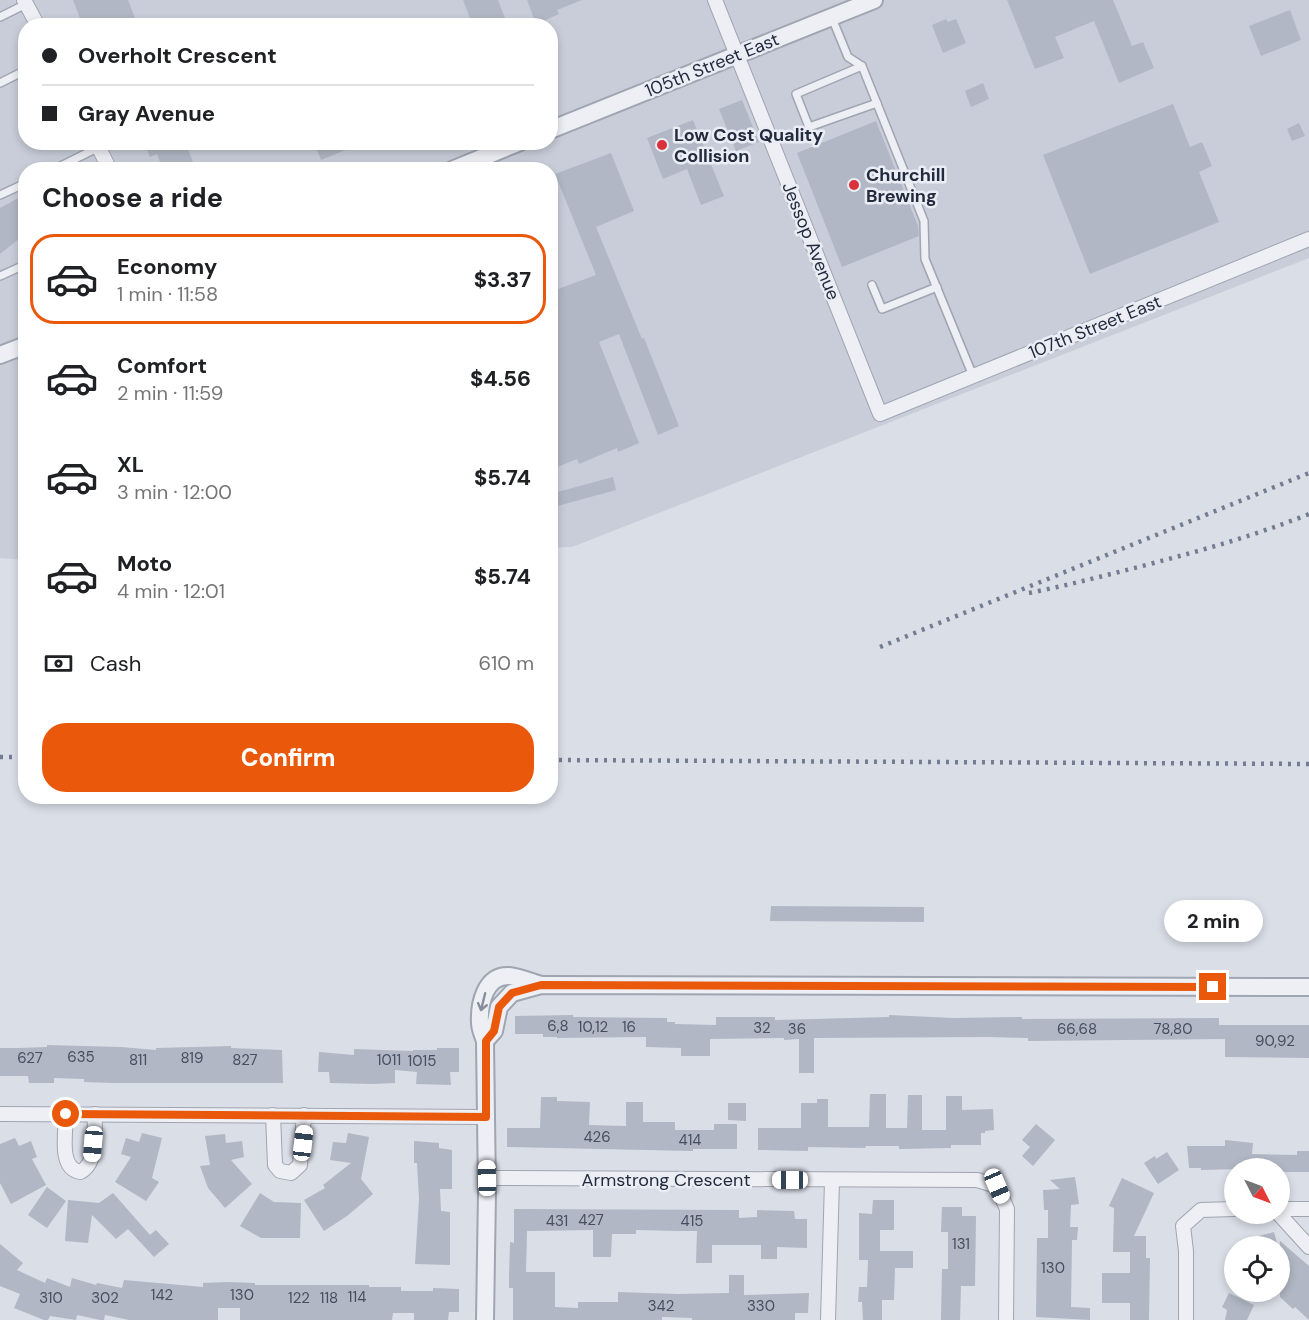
<!DOCTYPE html>
<html lang="en">
<head>
<meta charset="utf-8">
<style>
	:root { --surface:#fff; --page:#f6f6f6; --text:#202124; --muted:#757577; --line:#e0e0e0; --accent:#ea580c }
	body { margin:0; font-family:"DM Sans",sans-serif; background:var(--page); color:var(--text); height:100vh; display:flex; flex-direction:column; font-size:22px; white-space:nowrap }
	* { box-sizing:border-box; margin:0 }
	p { font-size:20px; color:var(--muted) }
	.icon { flex:none; width:33px; height:33px; fill:none; stroke:currentColor; stroke-width:2; stroke-linecap:round; stroke-linejoin:round }
	.map { position:relative; flex:1; overflow:hidden }
	.panel { position:absolute; left:18px; top:162px; width:540px; height:642px; display:flex; flex-direction:column; background:var(--surface); border-radius:24px; box-shadow:0 3px 9px #0003 }
	.panel>* { flex:none }
	.guide { position:absolute; left:18px; top:18px; width:540px; height:132px; border-radius:24px; box-shadow:0 3px 9px #0003; display:grid; align-content:center; height:132px; padding:0 24px; background:var(--surface) }
	.needle { width:39px; rotate:132deg }
	.controls { position:absolute; left:1224px; top:1158px; display:grid; gap:12px }
	.controls a { display:grid; place-items:center; width:66px; height:66px; border-radius:50%; background:var(--surface); box-shadow:0 3px 9px #0003; font-size:30px }
	.end { position:absolute; width:27px; height:27px; margin:-14px; border:8px solid #ea580c; background:#fff; box-shadow:0 0 0 3px #fff }
	.from { border-radius:50% }
	.bubble { position:absolute; height:42px; border-radius:21px; background:var(--surface); box-shadow:0 3px 9px #0003; font-size:20px; font-weight:800; line-height:42px; text-align:center }
	.car { position:absolute; width:18px; height:36px; margin:-18px -9px; border-radius:8px; box-shadow:0 0 4px 2px #0007; background:linear-gradient(#fff 24%,#345 0 40%,#fff 0 76%,#345 0 86%,#fff 0) }
	.guide b { display:flex; align-items:center; gap:21px; height:57px; font-size:22px }
	.guide b+b { border-top:2px solid var(--line) }
	.guide i { width:15px; height:15px; background:var(--text) }
	ul { padding:0; list-style:none }
	li { display:flex; align-items:center; gap:18px; height:90px; margin:0 12px 9px; padding:0 12px; border:3px solid transparent; border-radius:24px }
	li div { flex:1 }
	li b { display:block; font-size:22px }
	li em { font-style:normal; font-weight:800 }
	li.current { border-color:var(--accent) }
	li>.icon { width:54px; height:54px; stroke-width:1.5 }
	h2 { padding:0 24px; font-size:27px; line-height:72px }
	.pay { display:flex; align-items:center; gap:15px; height:66px; padding:0 24px; font-size:22px }
	.pay p { margin-inline-start:auto }
	.button { display:flex; gap:12px; margin-top:auto; padding:12px 24px }
	.button a { flex:1; height:69px; border-radius:24px; background:var(--accent); color:#fff; font-size:24px; font-weight:800; line-height:69px; text-align:center }
	.map>svg:first-child { display:block }
	.built { fill:#c8cdd9; fill-rule:evenodd }
	.building { fill:#b1b7c4 }
	.lines { fill:none; stroke-linecap:round; stroke-linejoin:round }
	.service-casing { stroke:#9fa5b1; stroke-width:10 }
	.minor-casing { stroke:#9fa5b1; stroke-width:16 }
	.tertiary-casing { stroke:#9fa5b1; stroke-width:20 }
	.service { stroke:#edeff5; stroke-width:7 }
	.minor { stroke:#edeff5; stroke-width:14 }
	.tertiary { stroke:#edeff5; stroke-width:16 }
	.rail { stroke:#737c91; stroke-width:4.5; stroke-dasharray:3 6; stroke-linecap:butt }
	.oneway { stroke:#888d9a }
	.route { stroke:#ea580c; stroke-width:8 }
	.poi-dot { fill:#d9323c; stroke:#eaedf4; stroke-width:2 }
	.labels { text-anchor:middle; dominant-baseline:central; stroke-width:5; stroke-linejoin:round; paint-order:stroke }
	.number-label { font-size:15px; fill:#464e60 }
	.street-label { font-size:18px; fill:#232b3e; stroke:#eaedf4 }
	.poi-label { font-size:18px; font-weight:bold; fill:#232b3e; stroke:#eaedf4; text-anchor:start }
</style>
</head>
<body>
<div class="map">
<svg width="1309" height="1320" viewBox="0 0 1309 1320">
	<rect width="100%" height="100%" fill="#dadee7"/>
	<!-- built -->
	<path class="built" d="M0 0H1309V258L572 547 551 548 550 170H26L25 560 0 558ZM26 26H550V142H26Z"/>
	<!-- building -->
	<g class="building">
		<path d="M73 0H128L138 26H83Z"/>
		<path d="M463 0H498L508 26H473Z"/>
		<path d="M527 0H582L557 10 559 14 536 24Z"/>
		<path d="M1007 0H1113L1132 46 1143 42 1154 68 1119 83 1094 21 1055 37 1064 58 1035 69Z"/>
		<path d="M1290 10 1301 40 1261 56 1249 26Z"/>
		<path d="M946 19 948 22 956 19 966 43 943 53 932 25Z"/>
		<path d="M983 83 989 99 971 107 965 91Z"/>
		<path d="M742 100 759 142 736 151 719 109Z"/>
		<path d="M1173 104 1190 147 1202 142 1212 166 1199 172 1219 222 1090 274 1043 155Z"/>
		<path d="M693 120 724 196 701 205 687 169 663 179 647 138Z"/>
		<path d="M876 121 918 226 919 236 842 267 797 153Z"/>
		<path d="M1299 123 1305 136 1292 141 1287 129Z"/>
		<path d="M144 142H185L196 170H163L157 154 150 157Z"/>
		<path d="M314 142H363V143L321 160Z"/>
		<path d="M611 153 634 211 596 227 642 339 644 338 679 426 658 435 619 334 599 342 639 443 618 452 617 448 579 464 577 459 550 470V292L596 275 555 174Z"/>
		<path d="M26 194V233L23 232 20 238 0 254V208Z"/>
		<path d="M613 477 616 490 550 508V494Z"/>
		<path d="M771 906 924 907V922L770 921Z"/>
		<path d="M573 1015V1017L667 1018V1022H675V1024L716 1025V1017H775V1020L889 1017V1015L953 1018 1022 1017V1019L1219 1018V1025H1309V1058L1225 1057V1039L1028 1041V1038L987 1037 814 1038V1073H799V1039L784 1040V1038L710 1039V1056H681V1048L646 1047V1037L557 1038V1037H543V1034H515V1016Z"/>
		<path d="M47 1045 121 1047 156 1050V1048L231 1046V1048L282 1050 283 1083H112L84 1082V1079L54 1078V1083H29L28 1076H0V1048H19L47 1047Z"/>
		<path d="M437 1048H459V1072H450L451 1085 416 1084 417 1072 395 1070V1083L374 1084 330 1083 329 1072H318L319 1052 354 1055V1049L413 1051V1050H437Z"/>
		<path d="M870 1094H886V1128H907L908 1095H922V1130H946V1096H962V1110L993 1109 994 1130 985 1131V1133H981V1145H951V1148L899 1149V1146H866L865 1148 808 1147V1151L758 1150V1128H801V1103H817V1099H828V1127H869Z"/>
		<path d="M541 1097H557V1101L590 1102 589 1125 626 1126V1102H643V1122H675V1130H714V1124H737V1149H693V1151L507 1147V1128H540Z"/>
		<path d="M728 1103H746V1121L728 1120Z"/>
		<path d="M1036 1124 1055 1140 1033 1166 1022 1156 1030 1147 1022 1140Z"/>
		<path d="M142 1133 162 1138 152 1178 159 1182 146 1201 115 1182 131 1157 121 1154 126 1138 139 1142Z"/>
		<path d="M348 1133 369 1137 361 1179 373 1194 347 1216 324 1231 304 1200 325 1188 323 1185 351 1163 330 1160 333 1142 346 1143Z"/>
		<path d="M225 1134 226 1143 242 1141 244 1157 231 1160 252 1184 225 1208 208 1188 200 1166 210 1165 205 1136Z"/>
		<path d="M15 1138 19 1146 31 1141 37 1157 32 1159 46 1185 11 1204 0 1183V1144Z"/>
		<path d="M1225 1140 1253 1143 1252 1154 1297 1155V1151H1309V1172H1280V1168L1201 1170V1168H1189L1187 1146H1225Z"/>
		<path d="M414 1141 439 1143V1148L452 1150V1189H440L441 1211 450 1212V1265L415 1264 419 1199 417 1163H414Z"/>
		<path d="M1167 1152 1179 1170 1158 1184 1144 1163 1155 1156 1156 1159Z"/>
		<path d="M1075 1177 1079 1204 1071 1205 1070 1227H1078L1077 1240H1072L1071 1307 1090 1308V1320L1036 1317 1037 1238H1048V1210H1044L1043 1190 1060 1189 1050 1180Z"/>
		<path d="M1122 1178 1154 1193 1134 1236H1146V1258H1150L1149 1320H1130V1303H1102V1273H1130V1252H1113L1114 1208 1109 1206Z"/>
		<path d="M47 1187 66 1201 47 1228 28 1215Z"/>
		<path d="M113 1193 150 1235 156 1230 169 1244 154 1257 128 1229 116 1239 92 1215 88 1243 65 1241 68 1200 99 1203Z"/>
		<path d="M260 1193 274 1202 301 1203 300 1238H261L240 1226Z"/>
		<path d="M873 1200H894V1230H880V1251H913V1268H895L894 1300H882V1320H863L862 1302H858L859 1287H867L868 1260H859V1213L872 1214Z"/>
		<path d="M942 1207H962V1216H976L975 1286H961L960 1320H941L942 1269H948V1232H941Z"/>
		<path d="M514 1209 739 1210V1218L757 1217V1210L794 1211 795 1219H807V1248L777 1247V1259H761V1245H712V1263H696L697 1231H679L636 1230V1234H612L611 1257H593V1230L527 1231 526 1272H555V1307L578 1308V1302H618V1292L678 1294 729 1293V1275H744V1295L809 1293 808 1313H795V1320H692V1318L662 1317V1320H513V1288H509V1278L510 1242 514 1243Z"/>
		<path d="M1274 1232 1277 1243 1262 1246 1259 1236Z"/>
		<path d="M1280 1241 1309 1266V1320L1295 1307 1293 1309 1280 1297V1276L1285 1270 1280 1265Z"/>
		<path d="M0 1244 23 1263 17 1270 45 1283 47 1278 70 1287 72 1278 96 1285 97 1283 122 1288 124 1280 203 1287V1283L227 1282 255 1283V1285H369V1287H401V1291H433V1288L459 1289V1312H449L448 1320H414V1313H393L392 1320H240V1308H218V1320H129L105 1315 104 1320H100L77 1315 76 1320 50 1316 48 1320H44L14 1308 20 1294 0 1286Z"/>
		<path d="M1229 1293 1254 1305 1247 1320H1225L1227 1310 1222 1307Z"/>
	</g>
	<g class="lines">
		<!-- service casing -->
		<g class="service-casing">
			<g id="service">
				<path d="M0 17 26 4"/>
				<path d="M832 18 848 57 862 66 924 221 925 259 973 376"/>
				<path d="M862 66 796 94 809 127 877 103"/>
				<path d="M0 83 26 70"/>
				<path d="M53 170 99 147"/>
				<path d="M0 195 26 183"/>
				<path d="M0 276 20 267 26 279"/>
				<path d="M872 285 882 309 937 287"/>
			</g>
		</g>
		<!-- minor casing -->
		<g class="minor-casing">
			<g id="minor">
				<path d="M24 0 38 26"/>
				<path d="M715 0 880 414 1309 239"/>
				<path d="M96 142 110 170"/>
				<path d="M0 1114 486 1117"/>
				<path d="M66 1114C66 1132 58 1168 80 1172 98 1164 94 1131 95 1114"/>
				<path d="M273 1115 275 1165 280 1171 291 1173 300 1165 304 1115"/>
				<path d="M487 1178 977 1180 997 1186 1007 1209 1006 1320"/>
				<path d="M1280 1209H1309"/>
				<path d="M1279 1214 1309 1247"/>
				<path d="M828 1320 832 1181"/>
				<path d="M1186 1320V1251L1183 1226 1201 1210 1234 1209"/>
			</g>
		</g>
		<!-- tertiary casing -->
		<g class="tertiary-casing">
			<g id="tertiary">
				<path d="M550 130 874 0"/>
				<path d="M452 170 520 142"/>
				<path d="M0 355 26 345"/>
				<path d="M485 1041 494 1031 499 1007 512 993 541 985 1309 987"/>
				<path d="M485 1320 487 1192 485 1041C483 1035 480 1029 480 1023 479 1004 485 975 509 976 519 977 531 982 541 985"/>
			</g>
		</g>
		<!-- service -->
		<use href="#service" class="service"/>
		<!-- minor -->
		<use href="#minor" class="minor"/>
		<!-- tertiary -->
		<use href="#tertiary" class="tertiary"/>
		<!-- rail -->
		<g class="rail">
			<path d="M1029 593C1069 585 1107 575 1146 565 1203 550 1254 536 1309 514"/>
			<path d="M880 647 1309 473"/>
			<path d="M0 757H26"/>
			<path d="M550 760 1309 764"/>
		</g>
	</g>
	<!-- one-way arrows -->
	<defs><path id="oneway-shaft" d="M-6 0H5M1.5-3L5.5 0L1.5 3" fill="none" stroke-width="1.6" stroke-linecap="round" stroke-linejoin="round" transform="scale(1.5)"/></defs>
	<use class="oneway" href="#oneway-shaft" transform="translate(483 1002) rotate(104)"/>
	<g class="lines">
		<!-- route -->
		<path class="route" d="M66 1114 486 1117V1041L494 1031 499 1007 512 993 541 985 1213 987"/>
	</g>
	<!-- markers -->
	<g class="poi-dot">
		<circle cx="662" cy="145" r="6"/>
		<circle cx="854" cy="185" r="6"/>
	</g>
	<g class="labels">
		<!-- number labels -->
		<g class="number-label">
			<text x="558" y="1026">6,8</text>
			<text x="593" y="1027">10,12</text>
			<text x="629" y="1027">16</text>
			<text x="762" y="1028">32</text>
			<text x="797" y="1029">36</text>
			<text x="1077" y="1029">66,68</text>
			<text x="1173" y="1029">78,80</text>
			<text x="1275" y="1041">90,92</text>
			<text x="81" y="1057">635</text>
			<text x="30" y="1058">627</text>
			<text x="192" y="1058">819</text>
			<text x="138" y="1060">811</text>
			<text x="245" y="1060">827</text>
			<text x="389" y="1060">1011</text>
			<text x="422" y="1061">1015</text>
			<text x="597" y="1137">426</text>
			<text x="690" y="1140">414</text>
			<text x="591" y="1220">427</text>
			<text x="557" y="1221">431</text>
			<text x="692" y="1221">415</text>
			<text x="961" y="1244">131</text>
			<text x="1053" y="1268">130</text>
			<text x="162" y="1295">142</text>
			<text x="242" y="1295">130</text>
			<text x="357" y="1297">114</text>
			<text x="51" y="1298">310</text>
			<text x="105" y="1298">302</text>
			<text x="299" y="1298">122</text>
			<text x="329" y="1298">118</text>
			<text x="661" y="1306">342</text>
			<text x="761" y="1306">330</text>
		</g>
		<!-- street labels -->
		<g class="street-label">
			<text transform="translate(712 65) rotate(-22)">105th Street East</text>
			<text transform="translate(811 241) rotate(68)">Jessop Avenue</text>
			<text transform="translate(1095 327) rotate(-22)">107th Street East</text>
			<text x="666" y="1180">Armstrong Crescent</text>
		</g>
		<!-- poi labels -->
		<g class="poi-label">
			<text x="674" y="135">Low Cost Quality<tspan x="674" dy="21">Collision</tspan></text>
			<text x="866" y="175">Churchill<tspan x="866" dy="21">Brewing</tspan></text>
		</g>
	</g>
</svg>
<div class="controls">
<a><svg class="needle" viewBox="-14 -14 28 28"><path d="M0-13l5 13h-10z" fill="#e53935"/><path d="M0 13l5-13h-10z" fill="#757577"/></svg></a>
<a><svg class="icon" aria-label="locate" viewBox="0 0 24 24"><circle cx="12" cy="12" r="6"/><path d="M12 2v4M12 18v4M2 12h4M18 12h4"/></svg></a>
</div>
<i class="end from" style="left:66px;top:1114px"></i>
<i class="end" style="left:1213px;top:987px"></i>
<div class="bubble" style="left:1164px;top:900px;width:99px">2 min</div>
<i class="car" style="left:303px;top:1143px;rotate:7deg"></i>
<i class="car" style="left:93px;top:1144px;rotate:185deg"></i>
<i class="car" style="left:487px;top:1178px;rotate:359deg"></i>
<i class="car" style="left:790px;top:1180px;rotate:270deg"></i>
<i class="car" style="left:997px;top:1186px;rotate:157deg"></i>
<div class="guide">
<b><i class="from"></i>Overholt Crescent</b>
<b><i></i>Gray Avenue</b>
</div>
<section class="panel">
<h2>Choose a ride</h2>
<ul>
<li class="current"><svg class="icon" aria-label="car" viewBox="0 0 24 24"><path d="M5 17H2v-5l4-1 3-4h7l3 4 3 1v5h-3M9 17h6M6 11h13"/><circle cx="7" cy="17" r="2"/><circle cx="17" cy="17" r="2"/></svg><div><b>Economy</b><p>1 min · 11:58</p></div><em>$3.37</em></li>
<li><svg class="icon" aria-label="car" viewBox="0 0 24 24"><path d="M5 17H2v-5l4-1 3-4h7l3 4 3 1v5h-3M9 17h6M6 11h13"/><circle cx="7" cy="17" r="2"/><circle cx="17" cy="17" r="2"/></svg><div><b>Comfort</b><p>2 min · 11:59</p></div><em>$4.56</em></li>
<li><svg class="icon" aria-label="car" viewBox="0 0 24 24"><path d="M5 17H2v-5l4-1 3-4h7l3 4 3 1v5h-3M9 17h6M6 11h13"/><circle cx="7" cy="17" r="2"/><circle cx="17" cy="17" r="2"/></svg><div><b>XL</b><p>3 min · 12:00</p></div><em>$5.74</em></li>
<li><svg class="icon" aria-label="car" viewBox="0 0 24 24"><path d="M5 17H2v-5l4-1 3-4h7l3 4 3 1v5h-3M9 17h6M6 11h13"/><circle cx="7" cy="17" r="2"/><circle cx="17" cy="17" r="2"/></svg><div><b>Moto</b><p>4 min · 12:01</p></div><em>$5.74</em></li>
</ul>
<div class="pay"><svg class="icon" aria-label="cash" viewBox="0 0 24 24"><path d="M3 7h18v10H3z"/><circle cx="12" cy="12" r="2"/></svg>Cash<p>610 m</p></div>
<div class="button"><a>Confirm</a></div>
</section>
</div>
</body>
</html>
